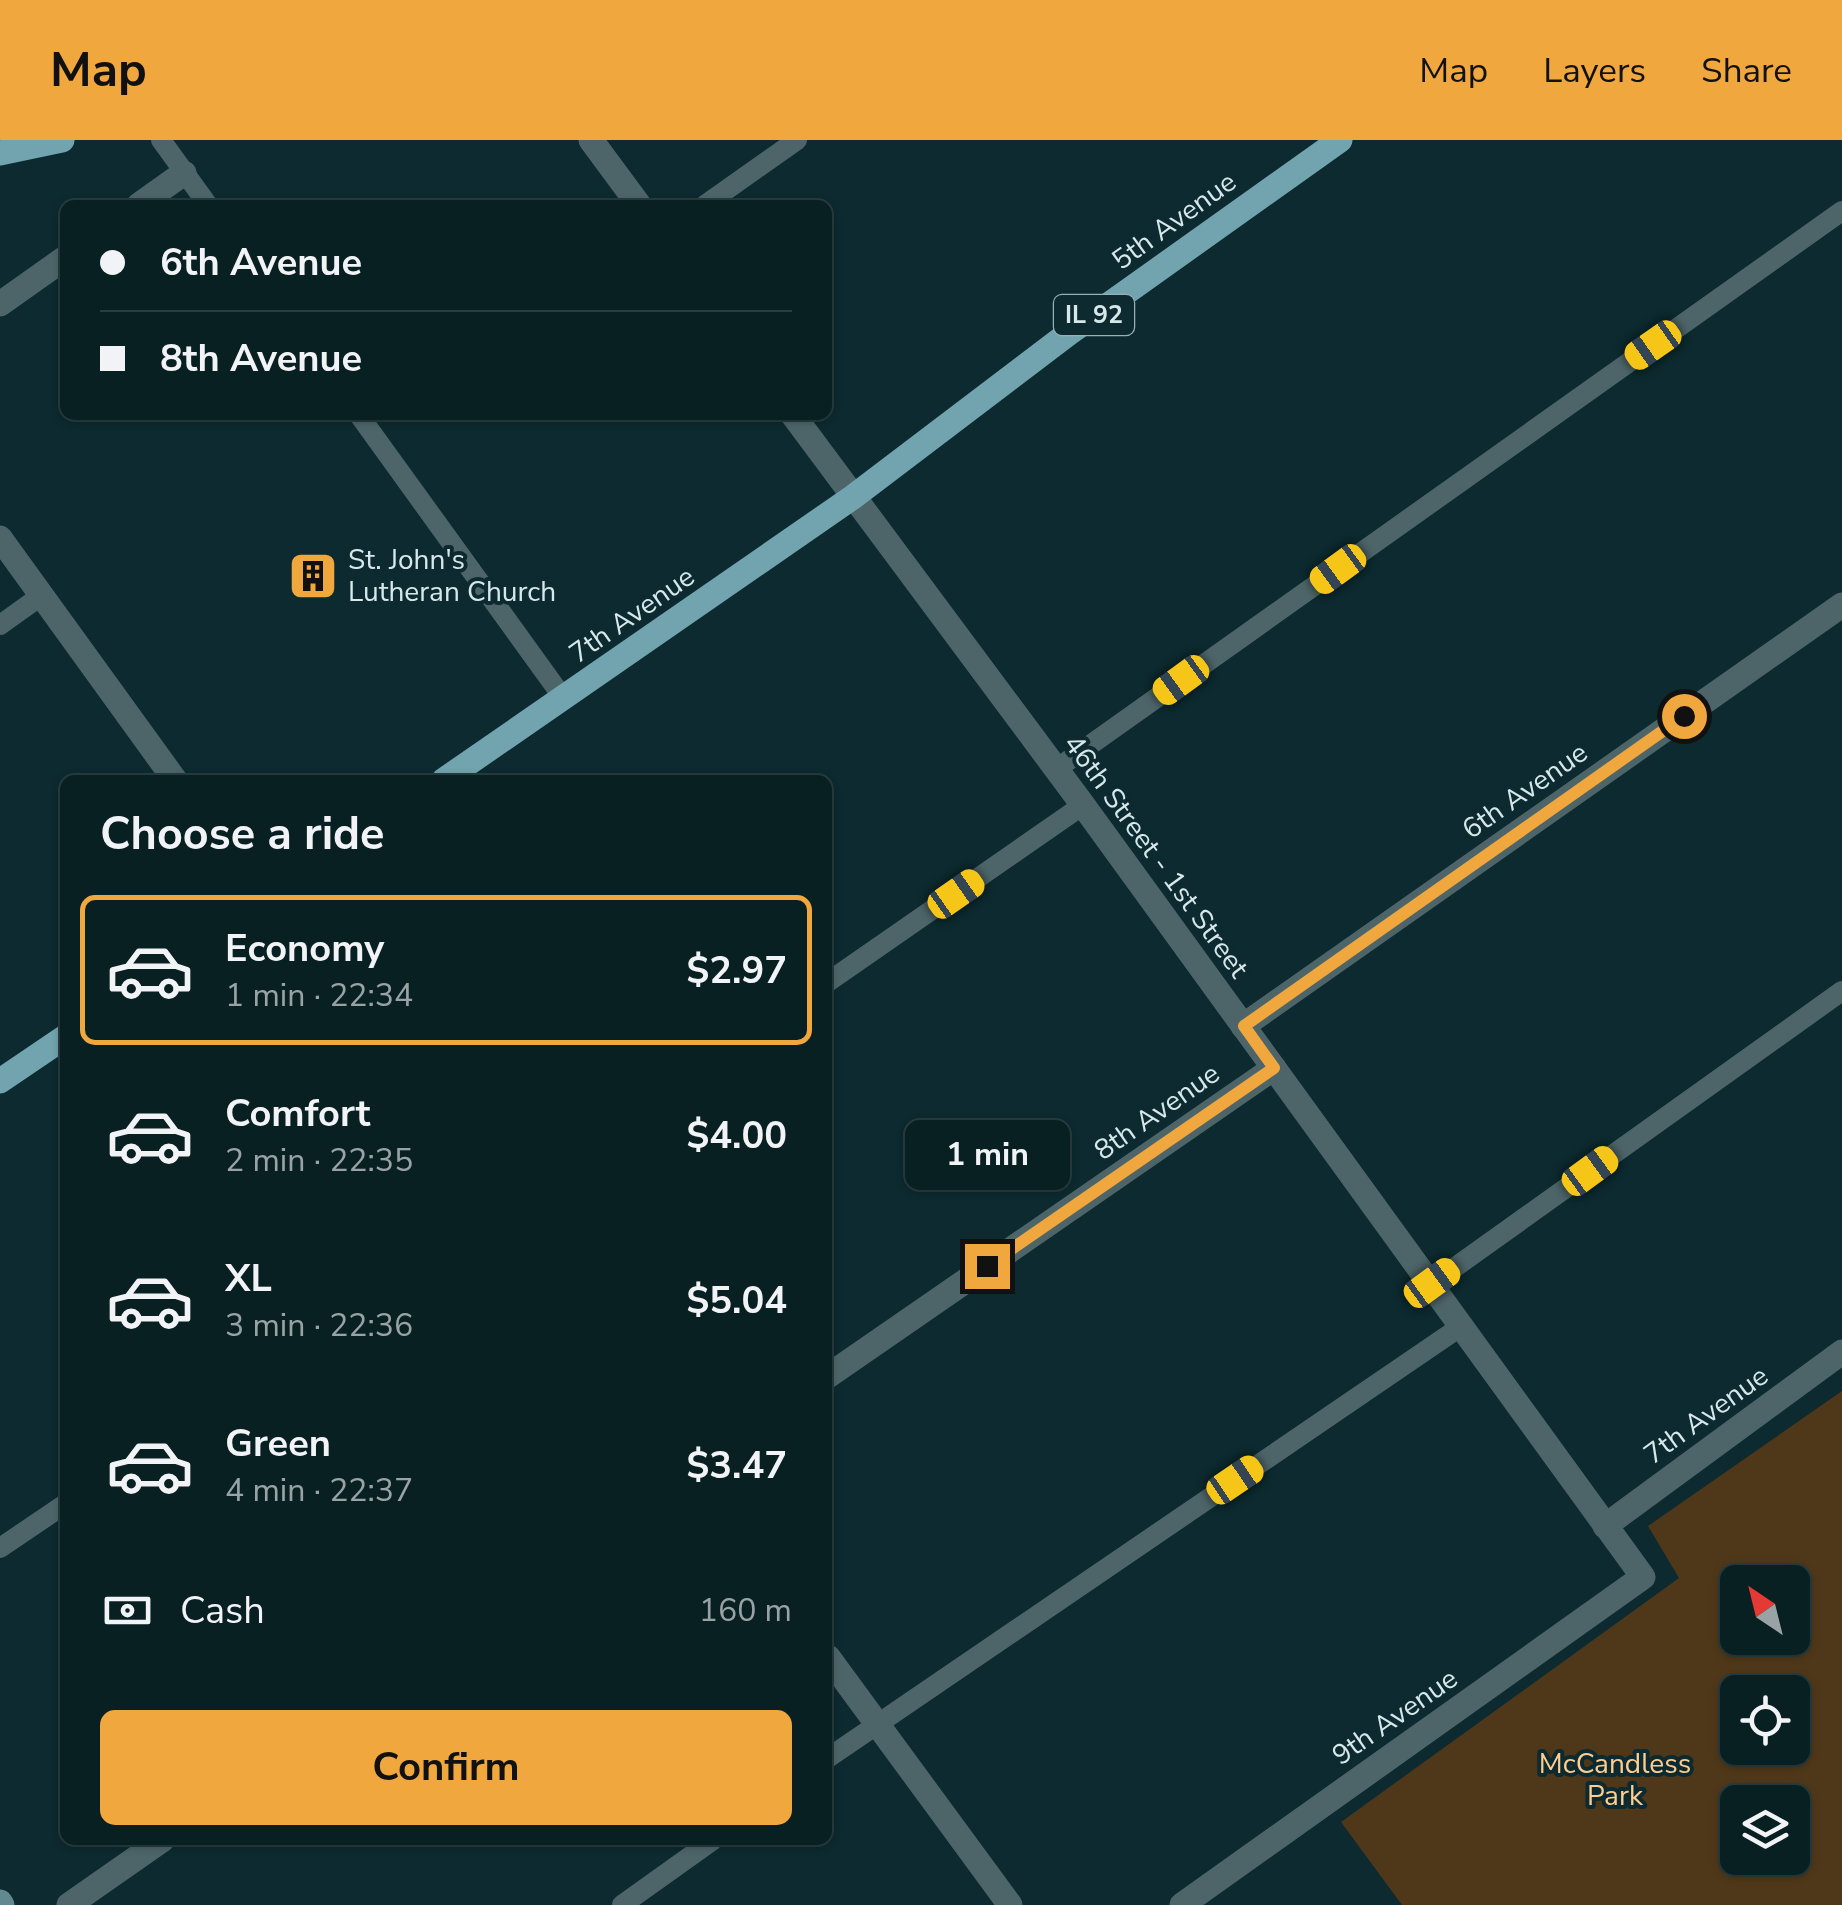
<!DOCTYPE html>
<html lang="en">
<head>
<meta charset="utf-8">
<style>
	:root { --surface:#092023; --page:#12282b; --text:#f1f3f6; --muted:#99a3a6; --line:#293e41; --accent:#efa73e }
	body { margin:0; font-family:"Nunito Sans",sans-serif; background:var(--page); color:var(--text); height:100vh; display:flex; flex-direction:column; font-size:38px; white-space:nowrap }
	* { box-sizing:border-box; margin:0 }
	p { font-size:32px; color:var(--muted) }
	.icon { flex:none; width:55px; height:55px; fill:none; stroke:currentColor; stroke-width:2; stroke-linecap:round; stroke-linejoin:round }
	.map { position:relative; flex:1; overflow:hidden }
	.details { position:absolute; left:60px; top:635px; width:772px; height:1070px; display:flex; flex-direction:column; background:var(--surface); border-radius:15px; box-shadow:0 2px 8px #0004,0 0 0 2px var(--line) }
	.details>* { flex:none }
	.top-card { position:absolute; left:60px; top:60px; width:772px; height:220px; border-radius:15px; box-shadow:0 2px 8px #0004,0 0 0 2px var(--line); display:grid; align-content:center; height:220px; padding:0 40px; background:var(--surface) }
	.needle { width:65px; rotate:325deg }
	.controls { position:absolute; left:1720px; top:1425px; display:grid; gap:20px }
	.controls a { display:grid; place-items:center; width:90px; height:90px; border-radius:15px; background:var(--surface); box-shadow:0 2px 8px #0004,0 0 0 2px var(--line); font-size:50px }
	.end { position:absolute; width:45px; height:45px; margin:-22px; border:12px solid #efa73e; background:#111; box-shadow:0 0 0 5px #111 }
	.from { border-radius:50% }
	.bubble { position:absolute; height:70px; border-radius:15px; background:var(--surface); box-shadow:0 2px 8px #0004,0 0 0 2px var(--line); font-size:32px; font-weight:700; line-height:70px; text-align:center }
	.car { position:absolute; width:30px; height:60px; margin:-30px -15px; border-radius:12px; box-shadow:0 0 8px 2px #0007; background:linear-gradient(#f5c518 24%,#345 0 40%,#f5c518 0 76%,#345 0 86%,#f5c518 0) }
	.top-card b { display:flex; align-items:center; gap:35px; height:95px; font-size:38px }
	.top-card b+b { border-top:2px solid var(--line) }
	.top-card i { width:25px; height:25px; background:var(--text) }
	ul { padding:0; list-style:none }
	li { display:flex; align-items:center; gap:30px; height:150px; margin:0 20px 15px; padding:0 20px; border:5px solid transparent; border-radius:15px }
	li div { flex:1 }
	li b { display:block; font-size:38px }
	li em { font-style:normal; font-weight:700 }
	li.selected { border-color:var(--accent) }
	li>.icon { width:90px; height:90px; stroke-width:1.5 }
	h2 { padding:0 40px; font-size:45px; line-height:120px }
	.pay { display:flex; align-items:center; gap:25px; height:110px; padding:0 40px; font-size:38px }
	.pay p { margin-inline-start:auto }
	.action { display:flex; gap:20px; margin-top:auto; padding:20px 40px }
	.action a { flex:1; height:115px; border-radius:15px; background:var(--accent); color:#111; font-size:40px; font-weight:700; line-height:115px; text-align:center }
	header { display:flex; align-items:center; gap:60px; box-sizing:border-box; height:140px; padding:0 50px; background:var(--accent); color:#111 }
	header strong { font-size:48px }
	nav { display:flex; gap:55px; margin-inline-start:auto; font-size:35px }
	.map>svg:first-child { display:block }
	.green { fill:#4f3819; fill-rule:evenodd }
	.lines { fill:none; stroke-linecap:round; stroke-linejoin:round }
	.lane { stroke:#4d6569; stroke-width:20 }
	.street { stroke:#4d6569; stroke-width:25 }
	.secondary { stroke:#628890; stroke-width:25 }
	.primary { stroke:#71a4ae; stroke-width:25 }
	.route { stroke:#efa73e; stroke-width:12 }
	.labels { text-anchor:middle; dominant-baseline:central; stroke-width:8; stroke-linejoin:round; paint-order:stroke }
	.shield { fill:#0c2a2f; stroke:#9aafb3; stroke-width:2.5 }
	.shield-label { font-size:25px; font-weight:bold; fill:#d7e8eb }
	.street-label { font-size:28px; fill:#d7e8eb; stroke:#0c2a2f }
	.poi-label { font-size:28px; fill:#d7e8eb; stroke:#0c2a2f; text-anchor:start }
	.park-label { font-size:28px; fill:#fecd90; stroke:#0c2a2f }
</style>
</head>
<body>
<header>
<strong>Map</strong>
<nav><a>Map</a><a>Layers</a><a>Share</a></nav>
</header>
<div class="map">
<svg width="1842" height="1765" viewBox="0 0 1842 1765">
	<rect width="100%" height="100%" fill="#0c2a2f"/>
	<!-- green -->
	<path class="green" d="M1842 1251V1765H1402L1341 1682 1679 1438 1648 1386ZM1738 1442H1792V1498H1738ZM1738 1552H1792V1608H1738ZM1738 1662H1792V1718H1738Z"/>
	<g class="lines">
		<!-- lane -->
		<g class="lane">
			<path d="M161 0 208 65"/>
			<path d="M705 65 797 0"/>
			<path d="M359 275 564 559"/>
			<path d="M0 485 42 455"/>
			<path d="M1055 630 1842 71"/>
			<path d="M828 842 1083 665"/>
			<path d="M1433 1143 1842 851"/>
			<path d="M0 1408 65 1364"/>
			<path d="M828 1618 1463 1185"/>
			<path d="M622 1765 713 1700"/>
		</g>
		<!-- street -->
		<g class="street">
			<path d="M591 0 639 65"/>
			<path d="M139 65 184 33"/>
			<path d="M0 164 65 118"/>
			<path d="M793 275 1083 665 1643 1437 1182 1765"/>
			<path d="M0 398 175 640"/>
			<path d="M1243 886 1842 465"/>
			<path d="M828 1236 1274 928"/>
			<path d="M1605 1386 1842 1212"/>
			<path d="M828 1517 1010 1765"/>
			<path d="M69 1765 162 1700"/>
		</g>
		<!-- secondary -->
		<path class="secondary" d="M0 1762 2 1765"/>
		<!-- primary -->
		<g class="primary">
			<path d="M0 13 62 0"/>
			<path d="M444 640 853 357 1069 193 1340 0"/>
			<path d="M0 941 65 897"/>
		</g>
	</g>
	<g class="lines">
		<!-- route -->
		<path class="route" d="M987 1126 1274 928 1244 886 1684 576"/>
	</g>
	<!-- icons -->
	<defs>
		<g id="building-square" transform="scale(2.5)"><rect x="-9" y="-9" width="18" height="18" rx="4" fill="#efa73e" stroke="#0c2a2f"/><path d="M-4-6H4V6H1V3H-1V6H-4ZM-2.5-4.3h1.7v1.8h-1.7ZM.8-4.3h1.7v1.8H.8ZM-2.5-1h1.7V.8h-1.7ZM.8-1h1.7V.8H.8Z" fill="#111"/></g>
	</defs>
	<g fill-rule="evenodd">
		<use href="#building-square" x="313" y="436"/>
	</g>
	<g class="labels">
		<!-- shield labels -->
		<rect class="shield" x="1054" y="155" width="80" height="40" rx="8"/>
		<g class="shield-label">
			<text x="1094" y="175">IL 92</text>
		</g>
		<!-- street labels -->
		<g class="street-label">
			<text transform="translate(1174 81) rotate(-36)">5th Avenue</text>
			<text transform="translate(632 475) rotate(-35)">7th Avenue</text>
			<text transform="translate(1525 651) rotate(-35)">6th Avenue</text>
			<text transform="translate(1156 716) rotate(54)">46th Street - 1st Street</text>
			<text transform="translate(1157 972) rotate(-35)">8th Avenue</text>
			<text transform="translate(1706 1275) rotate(-36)">7th Avenue</text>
			<text transform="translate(1395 1577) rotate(-35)">9th Avenue</text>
		</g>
		<!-- poi labels -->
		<g class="poi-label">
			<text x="348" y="420">St. John's<tspan x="348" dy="32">Lutheran Church</tspan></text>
		</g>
		<!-- park labels -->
		<g class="park-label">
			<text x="1615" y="1624">McCandless<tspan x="1615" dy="32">Park</tspan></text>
		</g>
	</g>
</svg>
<div class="controls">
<a><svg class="needle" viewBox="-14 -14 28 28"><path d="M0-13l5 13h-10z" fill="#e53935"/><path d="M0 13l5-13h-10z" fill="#99a3a6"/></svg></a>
<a><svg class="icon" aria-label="locate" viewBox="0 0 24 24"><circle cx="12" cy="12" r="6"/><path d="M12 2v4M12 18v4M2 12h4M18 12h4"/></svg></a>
<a><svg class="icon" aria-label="layers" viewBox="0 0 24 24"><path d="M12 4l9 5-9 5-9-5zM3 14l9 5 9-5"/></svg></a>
</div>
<i class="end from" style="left:1684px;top:576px"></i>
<i class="end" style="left:987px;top:1126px"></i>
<div class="bubble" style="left:905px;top:980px;width:165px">1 min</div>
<i class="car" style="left:1653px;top:205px;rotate:235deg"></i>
<i class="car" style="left:1338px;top:429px;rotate:234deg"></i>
<i class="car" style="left:1181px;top:540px;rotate:234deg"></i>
<i class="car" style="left:956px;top:754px;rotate:55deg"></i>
<i class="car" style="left:1590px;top:1031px;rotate:54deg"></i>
<i class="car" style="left:1432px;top:1143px;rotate:54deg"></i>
<i class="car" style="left:1235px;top:1340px;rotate:56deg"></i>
<div class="top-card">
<b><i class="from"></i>6th Avenue</b>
<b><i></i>8th Avenue</b>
</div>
<section class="details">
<h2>Choose a ride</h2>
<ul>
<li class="selected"><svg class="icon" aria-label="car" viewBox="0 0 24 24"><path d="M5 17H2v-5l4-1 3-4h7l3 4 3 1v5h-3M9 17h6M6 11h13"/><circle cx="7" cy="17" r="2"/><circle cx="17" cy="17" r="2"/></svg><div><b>Economy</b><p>1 min · 22:34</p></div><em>$2.97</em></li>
<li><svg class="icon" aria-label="car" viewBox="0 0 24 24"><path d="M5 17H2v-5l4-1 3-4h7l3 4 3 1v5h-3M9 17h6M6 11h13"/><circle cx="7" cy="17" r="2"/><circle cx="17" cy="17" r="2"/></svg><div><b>Comfort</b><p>2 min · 22:35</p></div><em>$4.00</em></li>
<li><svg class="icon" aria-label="car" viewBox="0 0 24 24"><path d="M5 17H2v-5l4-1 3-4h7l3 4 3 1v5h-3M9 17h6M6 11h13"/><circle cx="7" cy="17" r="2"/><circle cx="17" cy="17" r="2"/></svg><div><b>XL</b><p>3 min · 22:36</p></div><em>$5.04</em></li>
<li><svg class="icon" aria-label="car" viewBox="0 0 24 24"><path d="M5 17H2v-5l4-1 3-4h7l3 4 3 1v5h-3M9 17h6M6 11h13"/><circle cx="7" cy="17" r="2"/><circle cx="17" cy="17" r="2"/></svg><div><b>Green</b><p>4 min · 22:37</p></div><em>$3.47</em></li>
</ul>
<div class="pay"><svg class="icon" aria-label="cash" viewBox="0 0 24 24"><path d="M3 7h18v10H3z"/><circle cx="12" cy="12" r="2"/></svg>Cash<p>160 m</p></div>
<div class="action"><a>Confirm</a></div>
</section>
</div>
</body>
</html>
